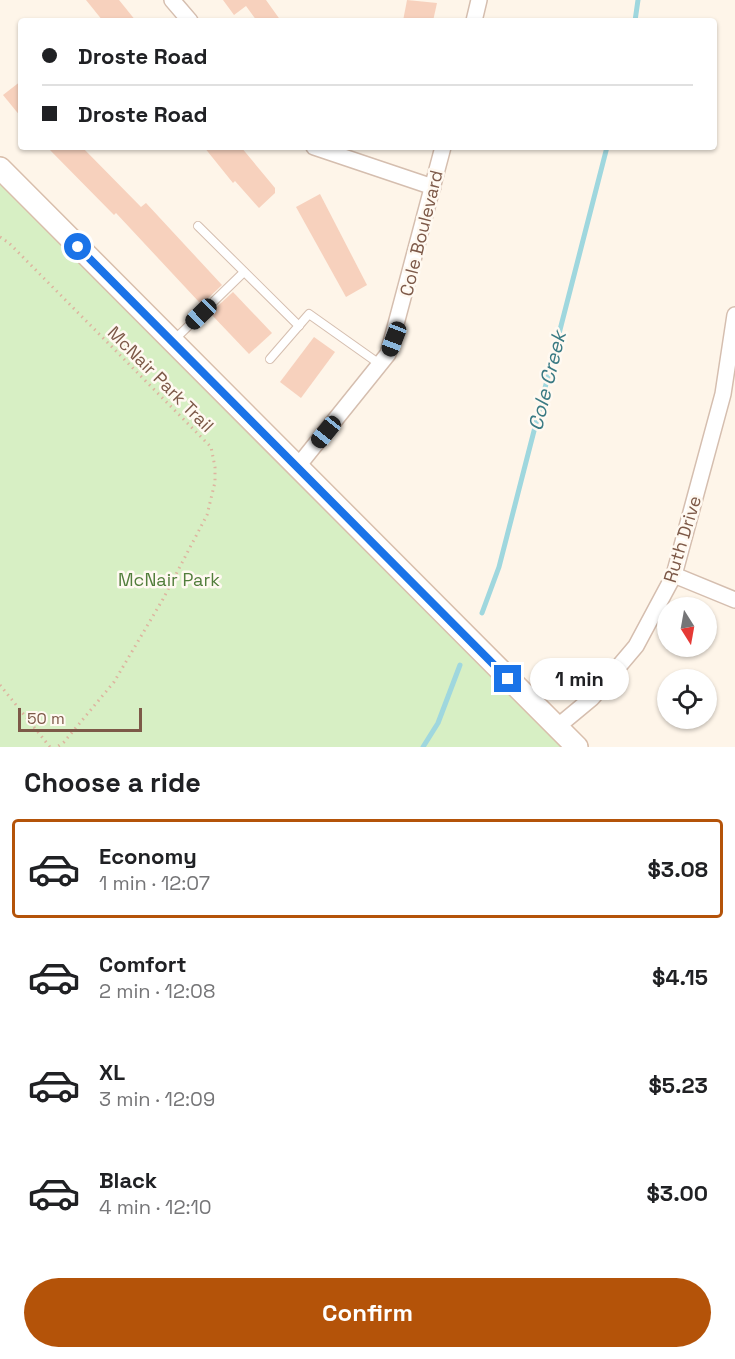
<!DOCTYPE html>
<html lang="en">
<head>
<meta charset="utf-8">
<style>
	:root { --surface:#fff; --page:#f2f2f2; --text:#202124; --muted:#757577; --line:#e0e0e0; --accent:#b45309 }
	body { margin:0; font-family:"Space Grotesk",sans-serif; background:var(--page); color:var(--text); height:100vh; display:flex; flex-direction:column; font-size:22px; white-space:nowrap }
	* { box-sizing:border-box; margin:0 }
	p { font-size:20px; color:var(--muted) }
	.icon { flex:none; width:33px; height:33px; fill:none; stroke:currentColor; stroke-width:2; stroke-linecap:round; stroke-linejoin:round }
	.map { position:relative; height:747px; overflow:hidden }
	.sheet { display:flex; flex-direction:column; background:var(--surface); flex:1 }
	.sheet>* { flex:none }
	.hud { position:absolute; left:18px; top:18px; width:699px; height:132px; border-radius:6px; box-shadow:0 2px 4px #0004; display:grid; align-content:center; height:132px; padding:0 24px; background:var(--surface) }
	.needle { width:39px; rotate:169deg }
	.controls { position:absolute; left:657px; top:597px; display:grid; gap:12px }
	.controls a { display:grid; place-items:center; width:60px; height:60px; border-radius:50%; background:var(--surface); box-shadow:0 2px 4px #0004; font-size:30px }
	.scale { position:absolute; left:18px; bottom:15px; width:124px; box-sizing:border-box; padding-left:6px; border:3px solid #7d5948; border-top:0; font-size:16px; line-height:21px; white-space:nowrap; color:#7d5948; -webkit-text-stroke:4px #fff9f1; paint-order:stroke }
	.end { position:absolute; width:27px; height:27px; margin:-14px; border:8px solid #1a73e8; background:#fff; box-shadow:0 0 0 3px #fff }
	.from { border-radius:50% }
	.bubble { position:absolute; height:42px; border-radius:21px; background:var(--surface); box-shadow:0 2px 4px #0004; font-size:20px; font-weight:800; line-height:42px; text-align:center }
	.car { position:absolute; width:18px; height:36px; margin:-18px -9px; border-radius:8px; box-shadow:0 0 4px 2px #0007; background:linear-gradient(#222 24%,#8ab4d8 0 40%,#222 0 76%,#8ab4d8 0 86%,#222 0) }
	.hud b { display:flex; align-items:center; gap:21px; height:57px; font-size:22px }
	.hud b+b { border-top:2px solid var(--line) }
	.hud i { width:15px; height:15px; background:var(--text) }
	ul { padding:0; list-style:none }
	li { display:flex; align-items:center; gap:18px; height:99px; margin:0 12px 9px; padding:0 12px; border:3px solid transparent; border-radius:6px }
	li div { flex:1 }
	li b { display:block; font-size:22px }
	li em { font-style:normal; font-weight:800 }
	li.active { border-color:var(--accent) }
	li>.icon { width:54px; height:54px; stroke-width:1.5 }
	h2 { padding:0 24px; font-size:27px; line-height:72px }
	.primary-button { display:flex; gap:12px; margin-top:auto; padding:12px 24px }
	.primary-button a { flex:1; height:69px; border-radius:36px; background:var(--accent); color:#fff; font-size:24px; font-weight:800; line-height:69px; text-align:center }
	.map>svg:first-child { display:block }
	.green { fill:#d7efc4 }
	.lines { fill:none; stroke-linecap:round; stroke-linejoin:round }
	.stream { stroke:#9fd7de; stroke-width:5 }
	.building { fill:#f7d1bd }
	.lane-casing { stroke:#d5beaf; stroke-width:10 }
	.street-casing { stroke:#d5beaf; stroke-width:18 }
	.secondary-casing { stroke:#d9beab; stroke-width:24 }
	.path { stroke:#ddb49f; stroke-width:3; stroke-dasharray:1.5 4.5; stroke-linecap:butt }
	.lane { stroke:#fff; stroke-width:8 }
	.street { stroke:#fff; stroke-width:15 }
	.secondary { stroke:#fff; stroke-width:21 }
	.route { stroke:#1a73e8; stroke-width:8 }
	.labels { text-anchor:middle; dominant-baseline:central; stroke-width:5; stroke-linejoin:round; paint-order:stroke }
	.street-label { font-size:18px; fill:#7d5948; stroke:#fff9f1 }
	.park-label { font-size:18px; fill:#527e3c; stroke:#fff9f1 }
	.water-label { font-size:20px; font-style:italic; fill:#3a7a83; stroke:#fff9f1 }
</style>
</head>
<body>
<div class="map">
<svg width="735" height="747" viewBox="0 0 735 747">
	<rect width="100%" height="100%" fill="#fef5e9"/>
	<!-- green -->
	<path class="green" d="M0 180 583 747H0Z"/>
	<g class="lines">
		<!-- stream -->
		<g class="stream">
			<path d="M635 21 638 0"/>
			<path d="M482 613 499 567 607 147"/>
			<path d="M423 747 438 723 460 665"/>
		</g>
	</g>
	<!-- building -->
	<g class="building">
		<path d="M86 0H119L136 21H103Z"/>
		<path d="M223 0H266L281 21H257L246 6 234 15Z"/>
		<path d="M407 0 437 3 433 21H403Z"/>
		<path d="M21 81V117L3 95Z"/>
		<path d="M47 147H82L141 207 146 203 222 285 202 304 199 302 116 213 114 215Z"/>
		<path d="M204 147H241L275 188V193L259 208 235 181 233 183Z"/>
		<path d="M320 194 367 285 346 297 296 207Z"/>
		<path d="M233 292 272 333 249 354 210 313Z"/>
		<path d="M314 337 335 352 301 398 280 382Z"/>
	</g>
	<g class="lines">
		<!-- lane casing -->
		<g class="lane-casing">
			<g id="lane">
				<path d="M198 226 299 326"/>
				<path d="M174 340 244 272"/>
				<path d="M270 359 309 314 381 365"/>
			</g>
		</g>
		<!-- street casing -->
		<g class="street-casing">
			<g id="street">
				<path d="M172 0 190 21"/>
				<path d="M474 21 479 0"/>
				<path d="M314 147 433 187"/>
				<path d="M298 466 388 354 443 147"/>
				<path d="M674 575 735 600"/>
				<path d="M557 727 592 698 636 646 674 575 723 394 735 315"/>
			</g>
		</g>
		<!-- secondary casing -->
		<g class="secondary-casing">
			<path id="secondary" d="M0 168 577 747"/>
		</g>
		<!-- path -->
		<g class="path">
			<path d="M0 237 9 243 211 447 215 467V482L207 515 163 599 114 682 64 742 57 747"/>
			<path d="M0 685 50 747"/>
		</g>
		<!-- lane -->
		<use href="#lane" class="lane"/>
		<!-- street -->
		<use href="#street" class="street"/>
		<!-- secondary -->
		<use href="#secondary" class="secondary"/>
	</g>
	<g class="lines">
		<!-- route -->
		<path class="route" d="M78 247 508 679"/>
	</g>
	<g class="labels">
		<!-- street labels -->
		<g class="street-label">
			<text transform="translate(421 233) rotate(-76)">Cole Boulevard</text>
			<text transform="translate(161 379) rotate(45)">McNair Park Trail</text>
			<text transform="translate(682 539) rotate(-73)">Ruth Drive</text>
		</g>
		<!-- park labels -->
		<g class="park-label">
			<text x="169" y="579">McNair Park</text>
		</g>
		<!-- water labels -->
		<g class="water-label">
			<text transform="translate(547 381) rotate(-76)">Cole Creek</text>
		</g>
	</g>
</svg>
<div class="controls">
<a><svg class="needle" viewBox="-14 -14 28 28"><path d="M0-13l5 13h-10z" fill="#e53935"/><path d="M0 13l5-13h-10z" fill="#757577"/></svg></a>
<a><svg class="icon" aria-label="locate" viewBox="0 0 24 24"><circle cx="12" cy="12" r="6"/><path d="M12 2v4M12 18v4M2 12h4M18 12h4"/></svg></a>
</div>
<div class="scale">50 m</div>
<i class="end from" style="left:78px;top:247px"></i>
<i class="end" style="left:508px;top:679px"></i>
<div class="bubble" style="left:530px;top:658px;width:99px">1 min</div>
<i class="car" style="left:201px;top:314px;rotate:226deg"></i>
<i class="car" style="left:394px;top:339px;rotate:201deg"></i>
<i class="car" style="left:326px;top:432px;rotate:219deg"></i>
<div class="hud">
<b><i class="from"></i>Droste Road</b>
<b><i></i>Droste Road</b>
</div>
</div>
<section class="sheet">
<h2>Choose a ride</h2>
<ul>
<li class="active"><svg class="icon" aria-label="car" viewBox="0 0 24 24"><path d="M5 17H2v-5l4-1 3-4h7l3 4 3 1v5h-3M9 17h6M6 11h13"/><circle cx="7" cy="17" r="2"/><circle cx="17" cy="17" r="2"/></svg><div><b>Economy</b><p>1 min · 12:07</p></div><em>$3.08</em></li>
<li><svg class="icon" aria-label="car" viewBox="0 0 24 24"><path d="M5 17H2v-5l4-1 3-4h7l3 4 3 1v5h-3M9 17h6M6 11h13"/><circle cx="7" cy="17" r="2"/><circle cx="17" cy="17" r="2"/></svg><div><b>Comfort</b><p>2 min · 12:08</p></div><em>$4.15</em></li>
<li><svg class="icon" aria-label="car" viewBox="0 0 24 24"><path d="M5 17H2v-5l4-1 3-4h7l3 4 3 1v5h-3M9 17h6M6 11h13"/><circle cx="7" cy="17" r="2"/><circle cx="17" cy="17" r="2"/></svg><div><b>XL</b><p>3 min · 12:09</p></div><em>$5.23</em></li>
<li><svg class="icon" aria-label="car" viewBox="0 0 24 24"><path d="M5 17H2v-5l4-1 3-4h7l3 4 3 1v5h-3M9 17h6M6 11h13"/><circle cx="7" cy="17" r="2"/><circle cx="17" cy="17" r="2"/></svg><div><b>Black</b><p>4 min · 12:10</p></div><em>$3.00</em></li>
</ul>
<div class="primary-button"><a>Confirm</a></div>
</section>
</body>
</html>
